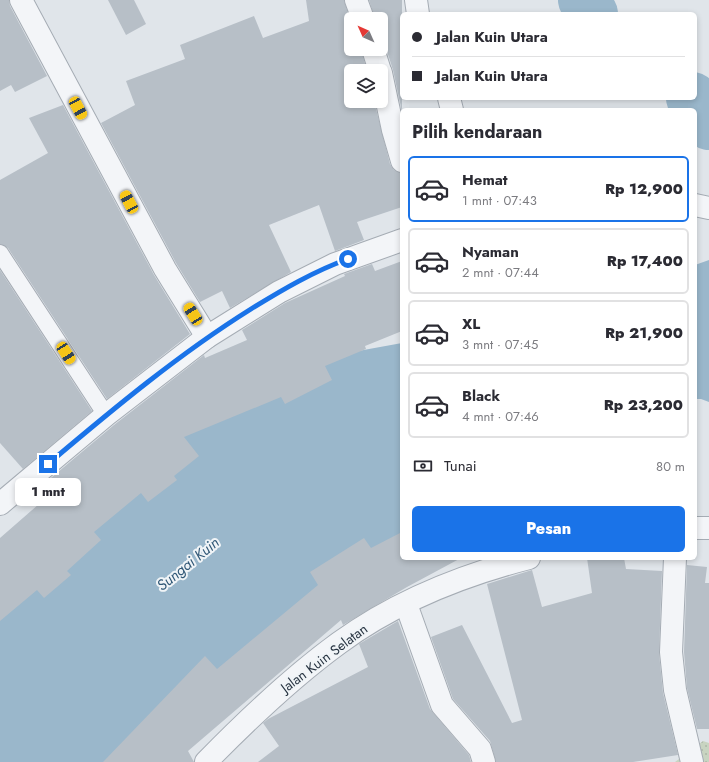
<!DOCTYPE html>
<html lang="id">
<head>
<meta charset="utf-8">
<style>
	:root { --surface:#fff; --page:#f2f2f3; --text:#2b2b33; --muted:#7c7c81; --line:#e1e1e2; --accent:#1a73e8 }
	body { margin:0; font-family:Jost,sans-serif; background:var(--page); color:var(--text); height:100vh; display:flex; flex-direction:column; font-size:15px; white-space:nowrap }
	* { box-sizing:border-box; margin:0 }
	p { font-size:13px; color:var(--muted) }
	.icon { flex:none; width:22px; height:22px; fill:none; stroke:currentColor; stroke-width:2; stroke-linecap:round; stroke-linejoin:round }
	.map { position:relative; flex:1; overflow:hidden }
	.drawer { position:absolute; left:400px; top:108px; width:297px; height:452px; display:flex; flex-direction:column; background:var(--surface); border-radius:6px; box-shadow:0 2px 6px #0003 }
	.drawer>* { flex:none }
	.top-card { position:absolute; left:400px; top:12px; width:297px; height:88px; border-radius:6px; box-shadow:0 2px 6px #0003; display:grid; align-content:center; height:88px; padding:0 12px; background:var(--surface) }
	.needle { width:26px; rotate:315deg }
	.fabs { position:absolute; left:344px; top:12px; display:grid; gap:8px }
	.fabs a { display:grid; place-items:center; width:44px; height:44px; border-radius:6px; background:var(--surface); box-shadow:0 2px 6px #0003; font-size:20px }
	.end { position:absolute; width:18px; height:18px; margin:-9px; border:5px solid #1a73e8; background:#fff; box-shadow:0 0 0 2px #fff }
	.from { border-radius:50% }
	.bubble { position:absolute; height:28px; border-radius:6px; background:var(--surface); box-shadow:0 2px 6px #0003; font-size:13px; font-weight:800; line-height:28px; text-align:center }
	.car { position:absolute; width:12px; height:24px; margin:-12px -6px; border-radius:5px; box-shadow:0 0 3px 1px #0007; background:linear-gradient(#f5c518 24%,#345 0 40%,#f5c518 0 76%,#345 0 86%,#f5c518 0) }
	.top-card b { display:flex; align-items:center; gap:14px; height:38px; font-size:15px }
	.top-card b+b { border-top:1px solid var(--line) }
	.top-card i { width:10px; height:10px; background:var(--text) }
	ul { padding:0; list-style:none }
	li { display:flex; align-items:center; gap:12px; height:66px; margin:0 8px 6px; padding:0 4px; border:2px solid var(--line); border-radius:6px }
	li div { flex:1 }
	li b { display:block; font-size:15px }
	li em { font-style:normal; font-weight:800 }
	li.on { border-color:var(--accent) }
	li>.icon { width:36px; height:36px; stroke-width:1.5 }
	h2 { padding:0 12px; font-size:18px; line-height:48px }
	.pay { display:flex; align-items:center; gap:10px; height:44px; padding:0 12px; font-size:15px }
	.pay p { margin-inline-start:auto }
	.cta { display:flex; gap:8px; margin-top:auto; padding:8px 12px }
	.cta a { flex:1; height:46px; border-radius:6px; background:var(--accent); color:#fff; font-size:16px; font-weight:800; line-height:46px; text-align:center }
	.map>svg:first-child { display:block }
	.green { fill:url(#green-dots) }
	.water { fill:#9ab7cb }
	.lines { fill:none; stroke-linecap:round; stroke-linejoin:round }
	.river { stroke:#9ab7cb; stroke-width:52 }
	.building { fill:#b7bfc7 }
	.service-casing { stroke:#a5acb4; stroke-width:18 }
	.minor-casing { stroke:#a5acb4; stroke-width:24 }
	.tertiary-casing { stroke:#a5acb4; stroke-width:24 }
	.service { stroke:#f3f5f8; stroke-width:16 }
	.minor { stroke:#f3f5f8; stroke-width:22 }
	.tertiary { stroke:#f3f5f8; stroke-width:22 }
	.route { stroke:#1a73e8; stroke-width:5 }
	.labels { text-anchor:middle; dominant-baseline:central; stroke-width:4; stroke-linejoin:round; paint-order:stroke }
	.street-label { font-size:14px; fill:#283442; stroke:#f0f4f7 }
	.water-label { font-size:15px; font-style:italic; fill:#315877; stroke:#f0f4f7 }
</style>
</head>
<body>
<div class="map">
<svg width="709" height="762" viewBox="0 0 709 762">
	<defs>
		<pattern id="green-dots" width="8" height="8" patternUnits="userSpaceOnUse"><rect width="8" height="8" fill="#c8d4c1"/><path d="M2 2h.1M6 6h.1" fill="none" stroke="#acb7a7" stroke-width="1.8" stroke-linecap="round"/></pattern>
	</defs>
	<rect width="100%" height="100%" fill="#e0e5ea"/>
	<!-- green -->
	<path class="green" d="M703 741 709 743V762H675Z"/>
	<!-- water -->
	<g class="water">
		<path d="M709 260V402L701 399H695V265Z"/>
		<path d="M402 343V558L171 762H0V545L188 382Z"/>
	</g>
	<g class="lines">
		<!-- river -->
		<g class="river">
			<path d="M584 0 592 14"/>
			<path d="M692 98 709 124"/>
		</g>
	</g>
	<!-- building -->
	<g class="building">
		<path d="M0 0H9L10 6 47 76 15 92 11 85 0 91Z"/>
		<path d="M108 0H134L146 24 126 35Z"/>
		<path d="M306 0H344L351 23V49H361L367 71H351V101H374L390 164 394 170 402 173V207L357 222 364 240 335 251 319 205 269 225 291 272 230 308 222 291 200 302 176 263 101 123 135 105 126 81 185 59 180 45 254 16 263 38 309 21Z"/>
		<path d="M369 0H402V112L393 70 385 45 381 39V19H375Z"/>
		<path d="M63 105 154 275 190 334 107 399 8 248 0 244V180L48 153 29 118Z"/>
		<path d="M402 261V331L365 346 366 349 325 366 332 380 285 404 281 397 184 437 199 456 174 476 177 480 148 502 141 493 94 532 101 540 67 571 71 575 44 598 37 590 0 621V538L47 497 39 488 114 425 204 355 205 358 247 340 242 330 285 303 345 276 344 274 372 264 375 271Z"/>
		<path d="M0 270 92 411 23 469 0 443Z"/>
		<path d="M402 532V558H461L407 587 343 625 341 620 188 751 194 762H103L205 656 217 669 318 585 310 572 364 538 371 548Z"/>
		<path d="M587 558H624L626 569 662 571 659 653 663 693 678 755 633 762H496L490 741 453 699 431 637 462 625 512 723 522 720 487 584 532 570 542 607 592 593Z"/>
		<path d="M687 565 707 567 705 583H709V729H697L687 688 684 652Z"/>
		<path d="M398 621 430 709 469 755 471 762H258L279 746 263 723 268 719 368 667 359 644Z"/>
	</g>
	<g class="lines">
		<!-- service casing -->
		<g class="service-casing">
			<path id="service" d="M0 253 106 415"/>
		</g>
		<!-- minor casing -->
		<g class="minor-casing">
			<g id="minor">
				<path d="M21 0 165 269 207 337"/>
				<path d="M356 0 363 19"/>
				<path d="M416 0 418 14"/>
				<path d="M373 49 380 71"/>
				<path d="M381 73 393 130 402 161"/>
				<path d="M449 98 452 110"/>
				<path d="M695 528H709"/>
				<path d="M675 558 671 652 675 690 692 762"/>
				<path d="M406 604 442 705 480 749 484 762"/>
				<path d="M206 762C248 719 291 678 339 643 395 602 463 575 529 558"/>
			</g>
		</g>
		<!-- tertiary casing -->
		<g class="tertiary-casing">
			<g id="tertiary">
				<path d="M695 205 709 208"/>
				<path d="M0 504 106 415 207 337 279 292 335 264 402 240"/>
			</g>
		</g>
		<!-- service -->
		<use href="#service" class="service"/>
		<!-- minor -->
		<use href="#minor" class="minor"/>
		<!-- tertiary -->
		<use href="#tertiary" class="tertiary"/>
	</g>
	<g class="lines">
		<!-- route -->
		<path class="route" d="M48 464C113 409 179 354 251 309 282 290 314 271 348 259"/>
	</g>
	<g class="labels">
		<!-- street labels -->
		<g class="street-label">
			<text transform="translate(324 658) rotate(-37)">Jalan Kuin Selatan</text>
		</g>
		<!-- water labels -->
		<g class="water-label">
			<text transform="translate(188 564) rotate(-39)">Sungai Kuin</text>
		</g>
	</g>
</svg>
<div class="fabs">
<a><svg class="needle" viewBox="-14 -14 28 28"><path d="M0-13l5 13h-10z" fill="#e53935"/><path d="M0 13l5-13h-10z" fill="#7c7c81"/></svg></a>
<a><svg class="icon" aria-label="layers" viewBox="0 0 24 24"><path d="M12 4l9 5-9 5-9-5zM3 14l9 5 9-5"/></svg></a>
</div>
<i class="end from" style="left:348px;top:259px"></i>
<i class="end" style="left:48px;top:464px"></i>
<div class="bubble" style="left:15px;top:478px;width:66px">1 mnt</div>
<i class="car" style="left:78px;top:108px;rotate:152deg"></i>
<i class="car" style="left:129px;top:202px;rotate:332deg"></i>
<i class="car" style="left:193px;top:314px;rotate:328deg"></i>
<i class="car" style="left:66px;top:353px;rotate:147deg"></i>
<div class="top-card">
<b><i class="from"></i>Jalan Kuin Utara</b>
<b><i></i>Jalan Kuin Utara</b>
</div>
<section class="drawer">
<h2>Pilih kendaraan</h2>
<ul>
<li class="on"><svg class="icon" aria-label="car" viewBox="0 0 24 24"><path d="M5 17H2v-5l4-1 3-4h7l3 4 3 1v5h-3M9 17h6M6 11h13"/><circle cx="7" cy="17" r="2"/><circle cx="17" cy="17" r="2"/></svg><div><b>Hemat</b><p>1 mnt · 07:43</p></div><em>Rp 12,900</em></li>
<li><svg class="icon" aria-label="car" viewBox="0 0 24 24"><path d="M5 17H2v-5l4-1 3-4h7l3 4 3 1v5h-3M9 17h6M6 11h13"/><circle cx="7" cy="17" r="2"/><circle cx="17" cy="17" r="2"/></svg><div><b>Nyaman</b><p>2 mnt · 07:44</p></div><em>Rp 17,400</em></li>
<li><svg class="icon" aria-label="car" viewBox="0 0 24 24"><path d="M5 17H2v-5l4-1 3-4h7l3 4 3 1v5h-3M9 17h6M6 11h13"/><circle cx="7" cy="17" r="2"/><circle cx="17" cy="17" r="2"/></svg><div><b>XL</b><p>3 mnt · 07:45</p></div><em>Rp 21,900</em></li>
<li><svg class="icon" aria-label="car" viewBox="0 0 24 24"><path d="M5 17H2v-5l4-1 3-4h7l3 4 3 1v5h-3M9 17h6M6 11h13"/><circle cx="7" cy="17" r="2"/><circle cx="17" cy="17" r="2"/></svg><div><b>Black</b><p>4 mnt · 07:46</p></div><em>Rp 23,200</em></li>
</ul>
<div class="pay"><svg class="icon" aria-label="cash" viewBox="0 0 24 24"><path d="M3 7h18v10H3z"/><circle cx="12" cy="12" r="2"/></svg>Tunai<p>80 m</p></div>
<div class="cta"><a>Pesan</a></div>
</section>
</div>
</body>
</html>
